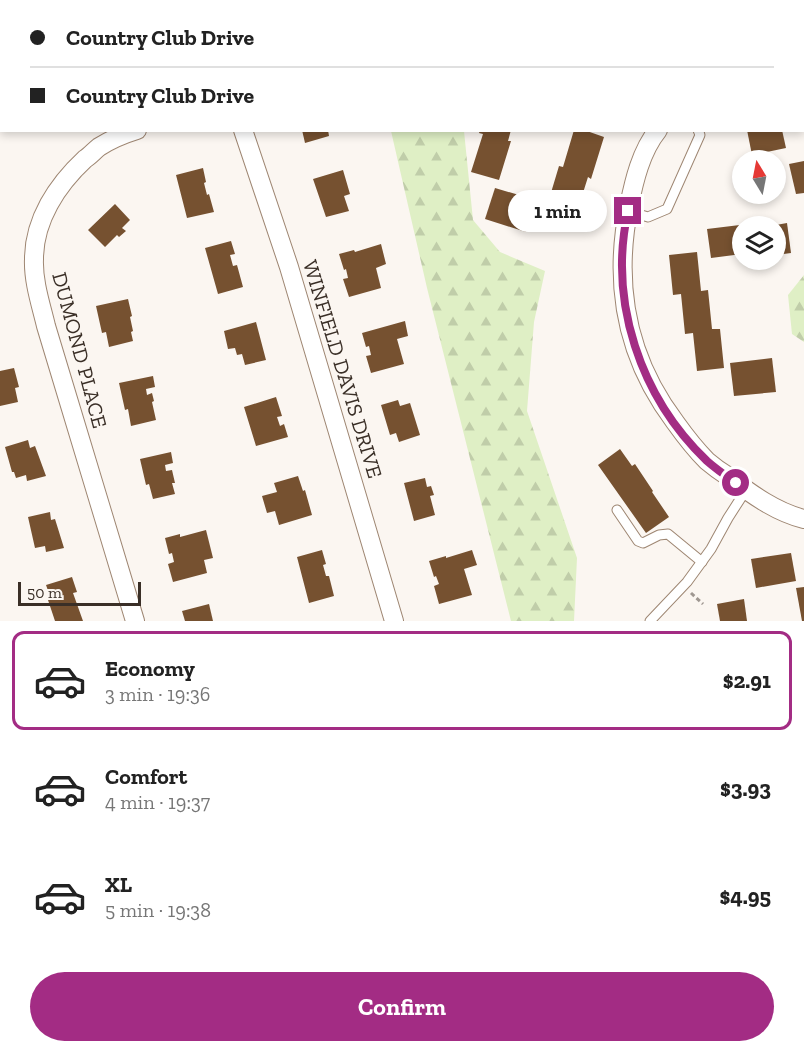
<!DOCTYPE html>
<html lang="en">
<head>
<meta charset="utf-8">
<style>
	:root { --surface:#fff; --page:#f2f2f2; --text:#222; --muted:#767676; --line:#e0e0e0; --accent:#a32c84 }
	body { margin:0; font-family:"Zilla Slab",serif; background:var(--page); color:var(--text); height:100vh; display:flex; flex-direction:column; font-size:22px; white-space:nowrap }
	* { box-sizing:border-box; margin:0 }
	p { font-size:20px; color:var(--muted) }
	.icon { flex:none; width:33px; height:33px; fill:none; stroke:currentColor; stroke-width:2; stroke-linecap:round; stroke-linejoin:round }
	.map { position:relative; height:621px; overflow:hidden }
	.sheet { display:flex; flex-direction:column; background:var(--surface); flex:1 }
	.sheet>* { flex:none }
	.hud { position:absolute; left:0px; top:0px; width:804px; height:132px; box-shadow:0 3px 9px #0003; display:grid; align-content:center; height:132px; padding:0 30px; background:var(--surface) }
	.needle { width:39px; rotate:350deg }
	.fabs { position:absolute; left:732px; top:150px; display:grid; gap:12px }
	.fabs a { display:grid; place-items:center; width:54px; height:54px; border-radius:50%; background:var(--surface); box-shadow:0 3px 9px #0003; font-size:30px }
	.scale { position:absolute; left:18px; bottom:15px; width:123px; box-sizing:border-box; padding-left:6px; border:3px solid #3a2f27; border-top:0; font-size:16px; line-height:21px; white-space:nowrap; color:#3a2f27; -webkit-text-stroke:4px #fbf6f1; paint-order:stroke }
	.end { position:absolute; width:27px; height:27px; margin:-14px; border:8px solid #a32c84; background:#fff; box-shadow:0 0 0 3px #fff }
	.from { border-radius:50% }
	.bubble { position:absolute; height:42px; border-radius:21px; background:var(--surface); box-shadow:0 3px 9px #0003; font-size:20px; font-weight:700; line-height:42px; text-align:center }
	.hud b { display:flex; align-items:center; gap:21px; height:57px; font-size:22px }
	.hud b+b { border-top:2px solid var(--line) }
	.hud i { width:15px; height:15px; background:var(--text) }
	ul { padding:10px 0 0; list-style:none }
	li { display:flex; align-items:center; gap:18px; height:99px; margin:0 12px 9px; padding:0 18px; border:3px solid transparent; border-radius:12px }
	li div { flex:1 }
	li b { display:block; font-size:22px }
	li em { font-style:normal; font-weight:700 }
	li.active { border-color:var(--accent) }
	li>.icon { width:54px; height:54px; stroke-width:1.5 }
	.cta { display:flex; gap:12px; margin-top:auto; padding:12px 30px }
	.cta a { flex:1; height:69px; border-radius:36px; background:var(--accent); color:#fff; font-size:24px; font-weight:700; line-height:69px; text-align:center }
	.map>svg:first-child { display:block }
	.forest { fill:url(#forest-firs) }
	.building { fill:#765130 }
	.lines { fill:none; stroke-linecap:round; stroke-linejoin:round }
	.service-casing { stroke:#9e8672; stroke-width:11 }
	.minor-casing { stroke:#9e8672; stroke-width:20 }
	.path { stroke:#9f9791; stroke-width:3; stroke-dasharray:4.5 3; stroke-linecap:butt }
	.service { stroke:#fff; stroke-width:9 }
	.minor { stroke:#fff; stroke-width:18 }
	.route { stroke:#a32c84; stroke-width:8 }
	.labels { text-anchor:middle; dominant-baseline:central; stroke-width:6; stroke-linejoin:round; paint-order:stroke }
	.street-label { font-size:21px; fill:#3a2f27; stroke:#fbf6f1 }
</style>
</head>
<body>
<div class="map">
<svg width="804" height="621" viewBox="0 0 804 621">
	<defs>
		<pattern id="forest-firs" width="22" height="20" patternUnits="userSpaceOnUse" patternTransform="scale(1.5)"><rect width="22" height="20" fill="#dfefc5"/><path d="M5 1l3.5 6h-7zM16 11l3.5 6h-7z" fill="#c0cda9"/></pattern>
	</defs>
	<rect width="100%" height="100%" fill="#fbf6f1"/>
	<!-- forest -->
	<g class="forest">
		<path d="M391 131H464L473 220 500 252 545 271 534 322 527 411 577 558 574 621H511L427 288Z"/>
		<path d="M804 275V342L792 334 788 295Z"/>
	</g>
	<!-- building -->
	<g class="building">
		<path d="M302 130H328L329 136 305 143Z"/>
		<path d="M480 130H511L508 141H511L499 180 471 172 483 134 479 133Z"/>
		<path d="M574 130H584L604 137 591 179 588 177 576 215 547 206 559 166 563 167Z"/>
		<path d="M747 130H782L786 148 752 155Z"/>
		<path d="M804 161V193L796 194 789 164Z"/>
		<path d="M203 168 206 182 204 183 207 195 209 194 214 212 187 218 176 175Z"/>
		<path d="M343 170 350 194 344 196 349 211 326 217 313 179Z"/>
		<path d="M495 188 536 200 526 232 485 219Z"/>
		<path d="M115 204 130 220 122 228 126 231 119 237 117 235 105 247 88 230Z"/>
		<path d="M787 223 791 253 776 255V225Z"/>
		<path d="M748 224V226H742V254L711 258 707 229Z"/>
		<path d="M231 241 235 254 230 255 233 266 237 265 243 287 218 294 205 248Z"/>
		<path d="M381 244 386 264 376 268 381 288 349 297 343 279 348 278 346 269 344 270 339 254 354 250 355 252Z"/>
		<path d="M697 252 701 291 708 290 712 329H720L724 368 697 371 693 333 685 334 681 294 673 295 669 255Z"/>
		<path d="M128 299 132 316 130 317 133 331 131 332 133 341 109 347 106 332 102 333 96 306Z"/>
		<path d="M405 321 408 336 397 339 404 364 371 373 366 356 371 355 369 346 366 347 362 333Z"/>
		<path d="M256 322 266 360 245 365 242 354 237 355 235 348 228 349 224 331Z"/>
		<path d="M772 358 776 392 734 396 730 363Z"/>
		<path d="M14 368 19 387 15 388 18 402 0 406V371Z"/>
		<path d="M153 376 155 387 146 389 147 395 152 393 154 401 152 402 156 420 131 426 128 409 125 410 119 383Z"/>
		<path d="M276 397 282 416 277 417 280 426 284 424 288 437 256 446 244 407Z"/>
		<path d="M398 400 400 406 410 403 420 435 399 442 396 433 390 435 381 405Z"/>
		<path d="M28 440 30 448 35 446 46 476 27 481 26 475 16 478 14 472H12L5 447Z"/>
		<path d="M620 449 632 466 635 464 653 491 652 492 669 517 646 533 598 465Z"/>
		<path d="M171 452 173 463 165 465 166 471 172 470 175 483H172L175 494 153 499 149 484 146 485 140 459Z"/>
		<path d="M298 476 303 491 305 490 312 515 279 525 275 511 267 513 262 496 277 492 274 483Z"/>
		<path d="M425 478 427 487 431 486 434 495 430 496 435 515 414 521 404 483Z"/>
		<path d="M50 512 51 520 55 519 64 548 46 552 45 546 35 548 28 517Z"/>
		<path d="M206 530 213 558 204 560 207 573 173 582 168 564 174 562 172 553 169 554 165 538 180 534V537Z"/>
		<path d="M322 550 326 564 323 565 326 576H329L334 596 309 603 297 557Z"/>
		<path d="M472 550 477 565 464 569 472 595 439 604 434 586 439 584 436 576 434 577 429 561 446 556V558Z"/>
		<path d="M791 553 796 581 756 588 751 559Z"/>
		<path d="M72 577 77 592 73 593 83 621H55L48 600 51 599 46 585Z"/>
		<path d="M804 587V621H802L796 588Z"/>
		<path d="M744 599 747 621H720L717 604Z"/>
		<path d="M209 604 213 621H185L182 611Z"/>
	</g>
	<g class="lines">
		<!-- service casing -->
		<g class="service-casing">
			<g id="service">
				<path d="M580 0 585 2"/>
				<path d="M614 0V2"/>
				<path d="M628 211 648 217 667 209 700 135 698 130"/>
				<path d="M617 510 638 541 643 543 659 535 668 534 702 562"/>
				<path d="M650 621 687 582 711 549 728 518 746 490"/>
			</g>
		</g>
		<!-- minor casing -->
		<g class="minor-casing">
			<g id="minor">
				<path d="M237 2V0"/>
				<path d="M802 14 804 13"/>
				<path d="M243 130 289 267 394 621"/>
				<path d="M658 130C641 151 634 181 629 206 613 285 626 357 675 422 685 436 695 449 707 461 714 467 721 472 729 477 751 494 776 512 804 519"/>
				<path d="M135 621 46 326C41 305 33 281 34 259 34 220 57 185 85 159 90 156 94 151 99 147 110 140 124 134 137 130"/>
			</g>
		</g>
		<!-- path -->
		<path class="path" d="M691 593 703 604"/>
		<!-- service -->
		<use href="#service" class="service"/>
		<!-- minor -->
		<use href="#minor" class="minor"/>
	</g>
	<g class="lines">
		<!-- route -->
		<path class="route" d="M628 211C608 301 640 397 707 461 716 469 726 476 736 483"/>
	</g>
	<g class="labels">
		<!-- street labels -->
		<g class="street-label">
			<text transform="translate(80 350) rotate(75)">DUMOND PLACE</text>
			<text transform="translate(343 369) rotate(73)">WINFIELD DAVIS DRIVE</text>
		</g>
	</g>
</svg>
<div class="fabs">
<a><svg class="needle" viewBox="-14 -14 28 28"><path d="M0-13l5 13h-10z" fill="#e53935"/><path d="M0 13l5-13h-10z" fill="#767676"/></svg></a>
<a><svg class="icon" aria-label="layers" viewBox="0 0 24 24"><path d="M12 4l9 5-9 5-9-5zM3 14l9 5 9-5"/></svg></a>
</div>
<div class="scale">50 m</div>
<i class="end from" style="left:736px;top:483px"></i>
<i class="end" style="left:628px;top:211px"></i>
<div class="bubble" style="left:508px;top:190px;width:99px">1 min</div>
<div class="hud">
<b><i class="from"></i>Country Club Drive</b>
<b><i></i>Country Club Drive</b>
</div>
</div>
<section class="sheet">
<ul>
<li class="active"><svg class="icon" aria-label="car" viewBox="0 0 24 24"><path d="M5 17H2v-5l4-1 3-4h7l3 4 3 1v5h-3M9 17h6M6 11h13"/><circle cx="7" cy="17" r="2"/><circle cx="17" cy="17" r="2"/></svg><div><b>Economy</b><p>3 min · 19:36</p></div><em>$2.91</em></li>
<li><svg class="icon" aria-label="car" viewBox="0 0 24 24"><path d="M5 17H2v-5l4-1 3-4h7l3 4 3 1v5h-3M9 17h6M6 11h13"/><circle cx="7" cy="17" r="2"/><circle cx="17" cy="17" r="2"/></svg><div><b>Comfort</b><p>4 min · 19:37</p></div><em>$3.93</em></li>
<li><svg class="icon" aria-label="car" viewBox="0 0 24 24"><path d="M5 17H2v-5l4-1 3-4h7l3 4 3 1v5h-3M9 17h6M6 11h13"/><circle cx="7" cy="17" r="2"/><circle cx="17" cy="17" r="2"/></svg><div><b>XL</b><p>5 min · 19:38</p></div><em>$4.95</em></li>
</ul>
<div class="cta"><a>Confirm</a></div>
</section>
</body>
</html>
